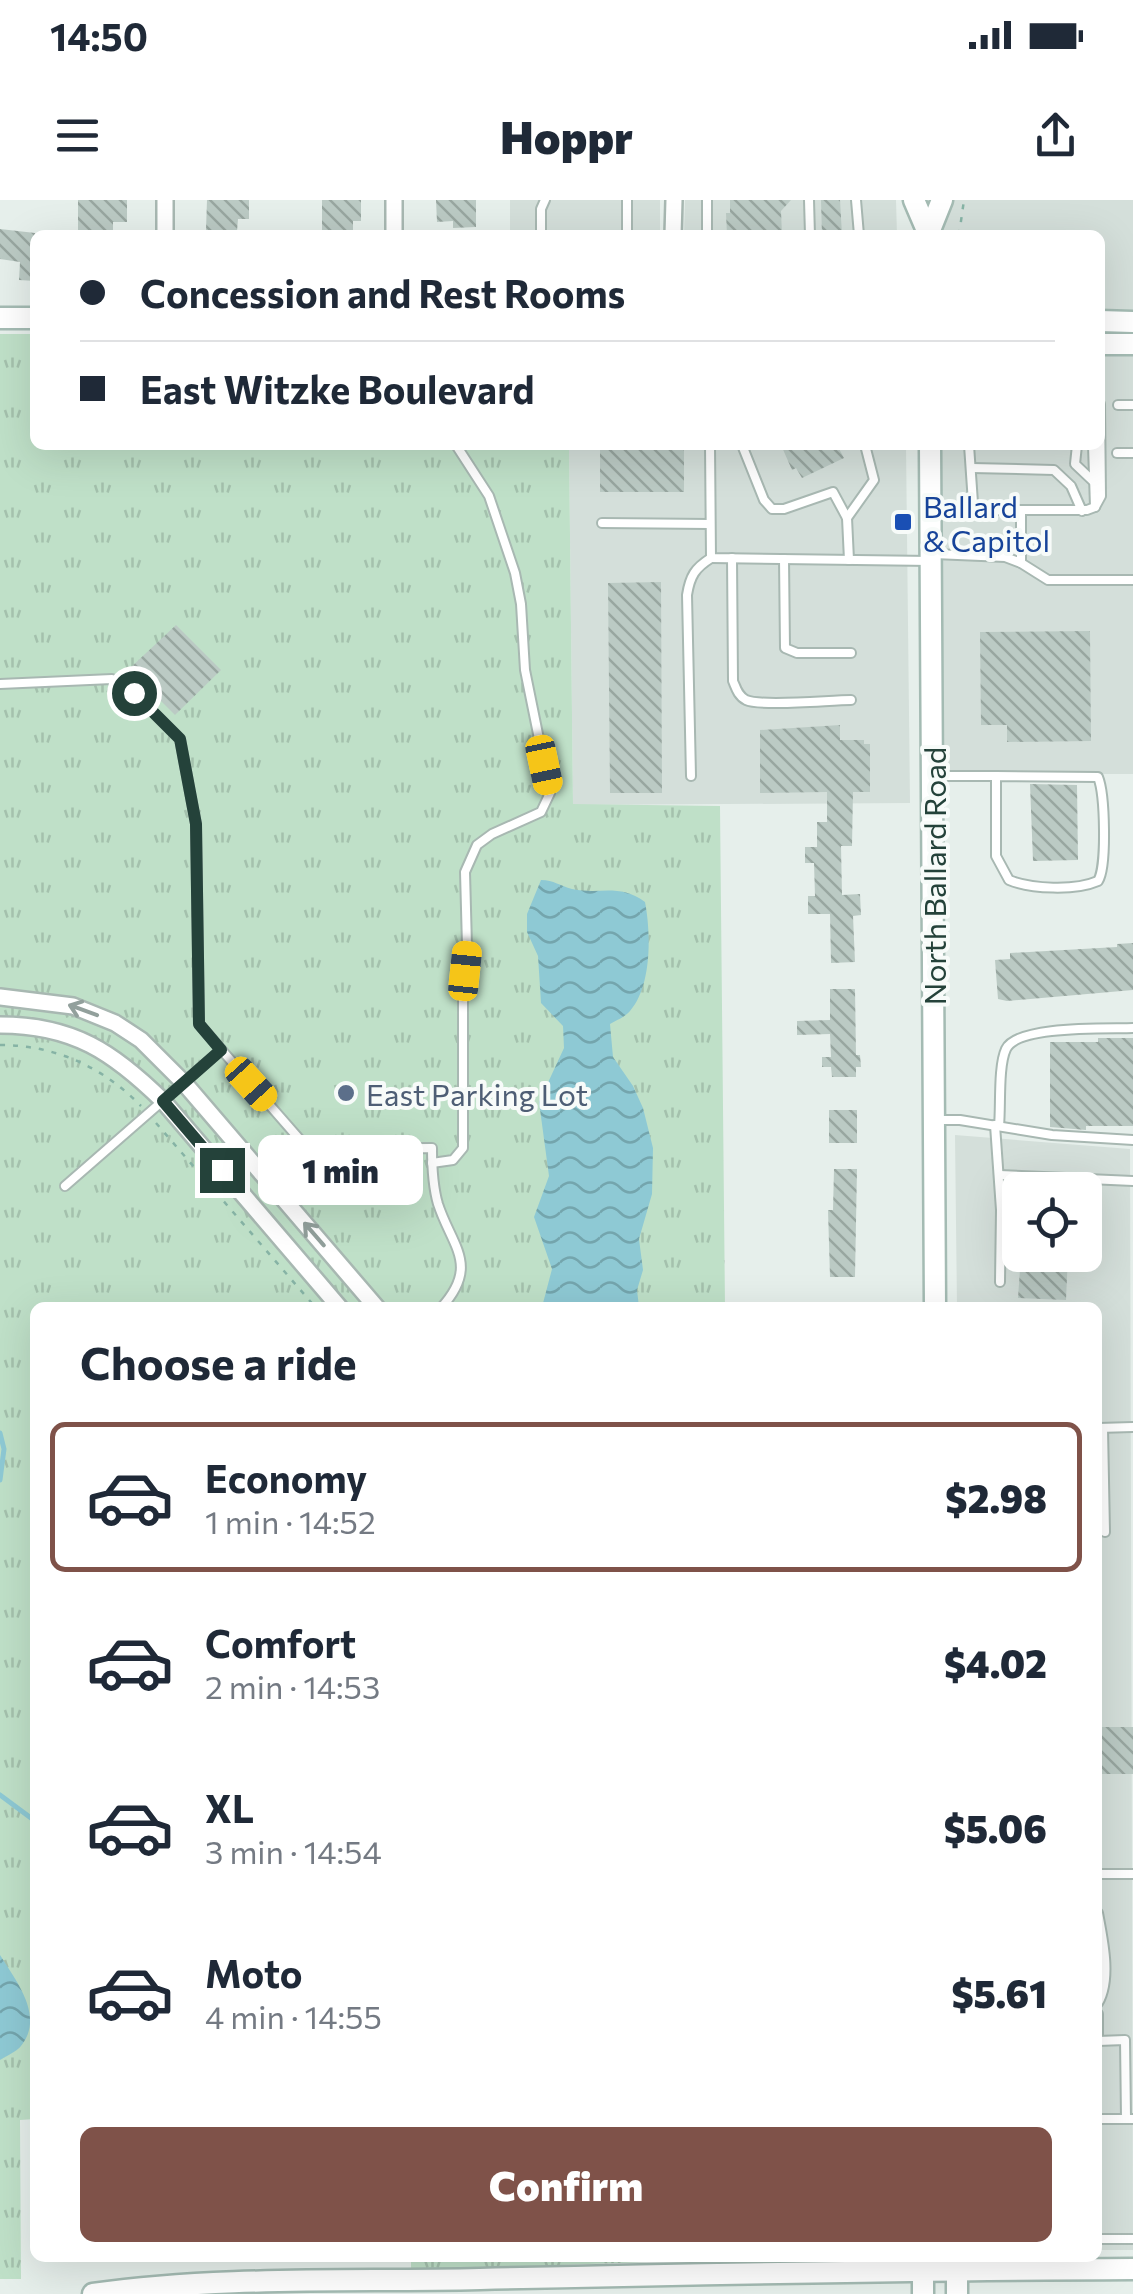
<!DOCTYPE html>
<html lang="en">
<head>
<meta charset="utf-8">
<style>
	:root { --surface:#fff; --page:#f2f2f3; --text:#1f2937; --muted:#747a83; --line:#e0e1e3; --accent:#7f5249 }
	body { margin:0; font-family:Commissioner,sans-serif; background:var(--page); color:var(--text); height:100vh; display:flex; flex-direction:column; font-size:38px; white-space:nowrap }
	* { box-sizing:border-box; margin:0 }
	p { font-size:32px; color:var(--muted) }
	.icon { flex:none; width:55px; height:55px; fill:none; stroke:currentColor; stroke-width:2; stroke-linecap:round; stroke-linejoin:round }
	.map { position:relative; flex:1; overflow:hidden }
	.side { position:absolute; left:30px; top:1102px; width:1072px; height:960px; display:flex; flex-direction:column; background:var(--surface); border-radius:15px; box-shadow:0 10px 40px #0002 }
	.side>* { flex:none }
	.top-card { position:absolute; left:30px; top:30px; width:1075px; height:220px; border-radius:15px; box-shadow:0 10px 40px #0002; display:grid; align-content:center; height:220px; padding:0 50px; background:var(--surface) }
	.fabs { position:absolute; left:1002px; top:972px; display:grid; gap:20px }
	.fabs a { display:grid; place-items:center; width:100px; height:100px; border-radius:15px; background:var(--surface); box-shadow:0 10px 40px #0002; font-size:50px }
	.end { position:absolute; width:45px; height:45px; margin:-22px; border:12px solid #24423a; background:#fff; box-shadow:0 0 0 5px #fff }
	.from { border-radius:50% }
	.bubble { position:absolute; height:70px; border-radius:15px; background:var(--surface); box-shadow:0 10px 40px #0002; font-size:32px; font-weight:800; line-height:70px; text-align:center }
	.car { position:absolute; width:30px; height:60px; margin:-30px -15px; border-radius:12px; box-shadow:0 0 8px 2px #0007; background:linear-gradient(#f5c518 24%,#345 0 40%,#f5c518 0 76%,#345 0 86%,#f5c518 0) }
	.top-card b { display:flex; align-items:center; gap:35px; height:95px; font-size:38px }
	.top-card b+b { border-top:2px solid var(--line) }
	.top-card i { width:25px; height:25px; background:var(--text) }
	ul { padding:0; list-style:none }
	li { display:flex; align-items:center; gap:30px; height:150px; margin:0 20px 15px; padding:0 30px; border:5px solid transparent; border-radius:15px }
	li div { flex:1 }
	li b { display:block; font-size:38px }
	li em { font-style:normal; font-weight:800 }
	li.active { border-color:var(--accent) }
	li>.icon { width:90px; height:90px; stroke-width:1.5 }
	h2 { padding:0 50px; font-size:45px; line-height:120px }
	.button { display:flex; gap:20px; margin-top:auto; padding:20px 50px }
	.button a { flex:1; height:115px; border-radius:15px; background:var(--accent); color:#fff; font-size:40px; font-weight:800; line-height:115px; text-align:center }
	.status { display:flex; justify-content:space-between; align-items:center; height:70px; padding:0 50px; background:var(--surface); direction:ltr }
	.status svg { height:28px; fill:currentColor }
	header { display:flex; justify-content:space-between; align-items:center; height:130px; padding:0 50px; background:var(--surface); font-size:45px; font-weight:800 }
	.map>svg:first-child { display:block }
	.built { fill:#d4dfda; fill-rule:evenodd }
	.park { fill:url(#park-tufts) }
	.water { fill:url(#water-waves) }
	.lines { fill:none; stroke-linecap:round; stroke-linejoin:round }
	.stream { stroke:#8ec9d4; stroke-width:5 }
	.building { fill:url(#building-back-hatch) }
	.lane-casing { stroke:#a8b8b2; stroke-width:12 }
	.street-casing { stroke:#a8b8b2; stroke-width:20 }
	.secondary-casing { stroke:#a4bbb3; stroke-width:25 }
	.path { stroke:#86b3a5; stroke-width:2.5; stroke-dasharray:5 8; stroke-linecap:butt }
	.lane { stroke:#fff; stroke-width:8 }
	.street { stroke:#fff; stroke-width:15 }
	.secondary { stroke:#fff; stroke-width:20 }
	.oneway { stroke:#92a09c }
	.route { stroke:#24423a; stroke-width:12 }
	.transit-dot { fill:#1a4fb4; stroke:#f7fbf9; stroke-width:4 }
	.service-dot { fill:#5c6f8a; stroke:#f7fbf9; stroke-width:4 }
	.labels { text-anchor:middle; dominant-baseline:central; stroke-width:8; stroke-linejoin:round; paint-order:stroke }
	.transit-label { font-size:30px; fill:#164399; stroke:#f7fbf9; text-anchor:start }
	.street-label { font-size:30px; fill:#24423a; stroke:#f7fbf9 }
	.service-label { font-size:30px; fill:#4e5e75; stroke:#f7fbf9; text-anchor:start }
</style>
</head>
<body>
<div class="status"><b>14:50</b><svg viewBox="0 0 49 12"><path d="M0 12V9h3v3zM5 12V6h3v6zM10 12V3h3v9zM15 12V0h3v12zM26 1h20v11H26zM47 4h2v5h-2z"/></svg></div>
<header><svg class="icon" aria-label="menu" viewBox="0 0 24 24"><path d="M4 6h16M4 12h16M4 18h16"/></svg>Hoppr<svg class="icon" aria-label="share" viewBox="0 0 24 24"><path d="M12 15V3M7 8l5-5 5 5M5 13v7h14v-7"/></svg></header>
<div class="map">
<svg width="1133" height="2094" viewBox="0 0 1133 2094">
	<defs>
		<pattern id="park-tufts" width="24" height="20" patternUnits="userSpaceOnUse" patternTransform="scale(2.5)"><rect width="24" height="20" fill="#bfe0c8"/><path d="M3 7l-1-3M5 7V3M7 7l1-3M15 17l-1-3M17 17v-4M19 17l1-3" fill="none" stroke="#a4c1ad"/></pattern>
		<pattern id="water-waves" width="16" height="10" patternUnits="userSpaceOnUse" patternTransform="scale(2.5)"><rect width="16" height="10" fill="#8ec9d4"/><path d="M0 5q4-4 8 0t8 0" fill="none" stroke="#74a5ad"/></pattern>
		<pattern id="building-back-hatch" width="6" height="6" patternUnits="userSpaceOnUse" patternTransform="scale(2.5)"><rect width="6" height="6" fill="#bbcac4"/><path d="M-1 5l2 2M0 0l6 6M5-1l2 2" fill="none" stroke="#98a6a0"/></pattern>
	</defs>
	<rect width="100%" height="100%" fill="#e6efeb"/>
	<!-- built -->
	<g class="built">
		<rect x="510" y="0" width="150" height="35"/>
		<path d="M685 0H896L897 35H684Z"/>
		<path d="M942 0H1133V574H932L930 245H1100V35H928Z"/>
		<path d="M569 245H906L910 603 573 605Z"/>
		<path d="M955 935 1130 949 1133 2050H1098V1108L957 1107ZM1020 990H1085V1055H1020Z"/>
	</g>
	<!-- park -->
	<g class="park">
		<path d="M0 134H35V245H569L573 604 720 606 725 1107 35 1108V1919L20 1920 21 2079H0Z"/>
		<path d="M411 2058H648L647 2062 411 2070Z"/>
	</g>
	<!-- water -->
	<g class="water">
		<path d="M541 680C554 680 560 686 572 689 601 695 619 683 645 702 651 733 652 786 630 811 625 817 617 820 610 824L613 857 633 886 643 908 653 948 652 994 639 1039 643 1070 637 1090 639 1107H542L552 1069 534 1017 549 976 539 902 564 848 563 826 541 803 538 756 527 732V714Z"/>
		<path d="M0 1755C16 1781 45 1816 21 1846 16 1852 6 1856 0 1860Z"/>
	</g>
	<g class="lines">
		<!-- stream -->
		<g class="stream">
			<path d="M0 1233 4 1249 0 1280"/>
			<path d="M0 1595 35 1621"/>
		</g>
	</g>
	<!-- building -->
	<g class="building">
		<path d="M78 0H127V22H113V32H78Z"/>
		<path d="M207 0H249V19H238L237 31 206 30Z"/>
		<path d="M322 0H361V21H353V31H322Z"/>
		<path d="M436 0H476V27L453 28V21L437 22Z"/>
		<path d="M730 0H791L781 11 782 35H727L726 13H730Z"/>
		<path d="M821 0H840L842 35H822Z"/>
		<path d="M0 29 35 33V81L19 80 20 62 0 59Z"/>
		<rect x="600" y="245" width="84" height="47"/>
		<path d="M781 245H837L844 258 802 278 796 268 792 270Z"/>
		<path d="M661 382 662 593H610L608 383Z"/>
		<path d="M176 425 221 470 175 515 129 469Z"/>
		<path d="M1090 431 1091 541 1007 542V525H981L980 432Z"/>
		<path d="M840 525V540H864V544H870V592H853L852 646H841L842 695 860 694 861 715 853 716 855 762 831 763 830 714H808V696H815L814 663H805V647H817V622H827V592L760 593V530Z"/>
		<path d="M1030 584 1077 585 1078 660 1033 661Z"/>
		<path d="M1133 743V790L1007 801 998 799 995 760 1010 759V753L1117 747V744Z"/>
		<path d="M830 789H855L856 855H860L861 867H856V877H832L831 867H822V857H831L830 834 797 835V821L830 820Z"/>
		<path d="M1098 838H1133V926H1086V930L1050 927V842H1098Z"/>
		<rect x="829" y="910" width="28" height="33"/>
		<path d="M834 969H857L855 1077H830L828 1010H833Z"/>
		<path d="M1021 1055H1068L1066 1100 1018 1098Z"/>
		<rect x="1098" y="1527" width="35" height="47"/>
	</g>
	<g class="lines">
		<!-- lane casing -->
		<g class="lane-casing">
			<g id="lane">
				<path d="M809 0 810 35"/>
				<path d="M856 0 859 35"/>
				<path d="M541 35V9L545 0"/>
				<path d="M627 35V0"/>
				<path d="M707 35V0"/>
				<path d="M1118 205H1133"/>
				<path d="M710 245 711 358 931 361"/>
				<path d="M742 245 764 300 772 309H784L833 292 847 318 849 360"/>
				<path d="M969 245 973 303 977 310H1087L1095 307 1101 296 1100 204"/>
				<path d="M1077 245 1075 264 1093 281"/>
				<path d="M1093 245 1095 307"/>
				<path d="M1117 253H1133"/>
				<path d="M972 268 1054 270 1071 286 1082 311"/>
				<path d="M1021 312V363"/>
				<path d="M847 318 874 280 865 245"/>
				<path d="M602 323 710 324"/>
				<path d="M934 354 1005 357 1021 363 1048 380H1133"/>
				<path d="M732 358 733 481C736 488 738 496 746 500 762 507 830 500 851 500"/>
				<path d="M784 359 785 448 797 453H851"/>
				<path d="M0 484 112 479 134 493 180 539 196 624 199 824 308 949 432 948C432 966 433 987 438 1004 452 1047 480 1065 441 1108"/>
				<path d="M691 576 687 395C690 376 695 368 711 358"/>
				<path d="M932 576H996V656L1009 680C1031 689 1075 691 1098 681 1107 667 1105 594 1098 577L996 576"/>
				<path d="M934 920H960L1052 935 1133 940"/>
				<path d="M995 925 1001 1010 1000 1082"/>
				<path d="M999 926C1001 906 998 866 1006 849 1017 825 1108 829 1133 828"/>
				<path d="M432 963 453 960 463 948V796L467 746 465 672 477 645 492 634 541 612 550 593 525 470 521 404 515 373 489 296 456 245"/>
				<path d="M999 975 1133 981"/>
				<path d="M65 986 221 850"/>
				<path d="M1098 1228 1133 1227"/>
				<path d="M1103 1228 1105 1332"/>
				<path d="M1098 1674H1133"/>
				<path d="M1098 1713C1103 1740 1112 1779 1098 1803"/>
				<path d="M1098 1814V1841"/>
				<path d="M1098 1841 1125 1840 1126 1919H1133"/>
				<path d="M1098 1919H1126"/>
				<path d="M1098 2039H1133"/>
			</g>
		</g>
		<!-- street casing -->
		<g class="street-casing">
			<g id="street">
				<path d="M165 0V35"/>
				<path d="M394 35V0"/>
				<path d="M673 35 674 0"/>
				<path d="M0 797 73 806 115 823 141 840 185 884 377 1108"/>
				<path d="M0 825C73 825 113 852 163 901L340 1108"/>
			</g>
		</g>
		<!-- secondary casing -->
		<g class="secondary-casing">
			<g id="secondary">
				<path d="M914 0 929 35"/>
				<path d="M928 35 942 0"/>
				<path d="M0 118H35"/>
				<path d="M1100 121 1133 122"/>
				<path d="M1100 144H1133"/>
				<path d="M930 245 935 1108"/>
				<path d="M957 2058V2094"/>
				<path d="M923 2059V2094"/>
				<path d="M93 2094C221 2076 351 2082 480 2079 698 2074 915 2070 1133 2069"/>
			</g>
		</g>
		<!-- path -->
		<g class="path">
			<path d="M959 35 964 0"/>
			<path d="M0 845C55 845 103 867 141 906"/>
			<path d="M156 923 316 1108"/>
		</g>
		<!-- lane -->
		<use href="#lane" class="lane"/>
		<!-- street -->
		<use href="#street" class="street"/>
		<!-- secondary -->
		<use href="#secondary" class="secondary"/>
	</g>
	<!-- one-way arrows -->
	<defs><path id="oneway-shaft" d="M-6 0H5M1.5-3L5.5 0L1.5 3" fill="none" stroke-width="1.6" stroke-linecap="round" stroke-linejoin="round" transform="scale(2.5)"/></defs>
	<g class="oneway">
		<use href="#oneway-shaft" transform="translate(83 810) rotate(-160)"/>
		<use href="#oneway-shaft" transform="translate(314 1034) rotate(-131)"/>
	</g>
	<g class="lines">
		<!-- route -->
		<path class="route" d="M134 493 180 539 196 624 199 824 221 850 163 901 222 970"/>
	</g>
	<!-- markers -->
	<rect class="transit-dot" x="893" y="312" width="20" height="20" rx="5"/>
	<circle class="service-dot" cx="346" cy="893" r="10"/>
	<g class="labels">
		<!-- transit labels -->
		<g class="transit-label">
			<text x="923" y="305">Ballard<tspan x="923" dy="34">&amp; Capitol</tspan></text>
		</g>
		<!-- street labels -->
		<g class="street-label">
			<text transform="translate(933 676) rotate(-90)">North Ballard Road</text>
		</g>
		<!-- service labels -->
		<g class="service-label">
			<text x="366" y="893">East Parking Lot</text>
		</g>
	</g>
</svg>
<div class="fabs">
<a><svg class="icon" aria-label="locate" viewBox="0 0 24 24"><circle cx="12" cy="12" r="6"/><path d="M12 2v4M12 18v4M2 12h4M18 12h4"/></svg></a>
</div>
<i class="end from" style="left:134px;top:493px"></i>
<i class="end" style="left:222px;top:970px"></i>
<div class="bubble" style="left:258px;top:935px;width:165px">1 min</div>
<i class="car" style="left:544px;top:565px;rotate:168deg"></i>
<i class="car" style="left:465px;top:771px;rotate:6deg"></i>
<i class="car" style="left:251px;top:884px;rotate:138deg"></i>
<div class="top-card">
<b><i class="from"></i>Concession and Rest Rooms</b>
<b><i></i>East Witzke Boulevard</b>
</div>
<section class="side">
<h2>Choose a ride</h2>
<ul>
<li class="active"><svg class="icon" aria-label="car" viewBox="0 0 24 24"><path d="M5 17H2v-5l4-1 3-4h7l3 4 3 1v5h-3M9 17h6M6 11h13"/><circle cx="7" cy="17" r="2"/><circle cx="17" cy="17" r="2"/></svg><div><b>Economy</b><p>1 min · 14:52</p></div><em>$2.98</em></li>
<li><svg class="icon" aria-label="car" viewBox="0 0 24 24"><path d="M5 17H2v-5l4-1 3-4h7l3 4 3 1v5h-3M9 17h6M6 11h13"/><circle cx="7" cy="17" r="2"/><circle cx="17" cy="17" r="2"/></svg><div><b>Comfort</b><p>2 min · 14:53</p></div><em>$4.02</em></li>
<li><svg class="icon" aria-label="car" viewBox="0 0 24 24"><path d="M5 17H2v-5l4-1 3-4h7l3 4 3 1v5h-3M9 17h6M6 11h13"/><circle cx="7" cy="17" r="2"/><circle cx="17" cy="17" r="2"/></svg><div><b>XL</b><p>3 min · 14:54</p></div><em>$5.06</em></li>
<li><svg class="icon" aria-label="car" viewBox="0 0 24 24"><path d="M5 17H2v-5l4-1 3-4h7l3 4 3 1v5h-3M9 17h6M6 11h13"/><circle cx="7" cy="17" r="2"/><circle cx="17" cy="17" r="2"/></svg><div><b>Moto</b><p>4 min · 14:55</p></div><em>$5.61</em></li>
</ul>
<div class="button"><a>Confirm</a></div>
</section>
</div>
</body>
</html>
